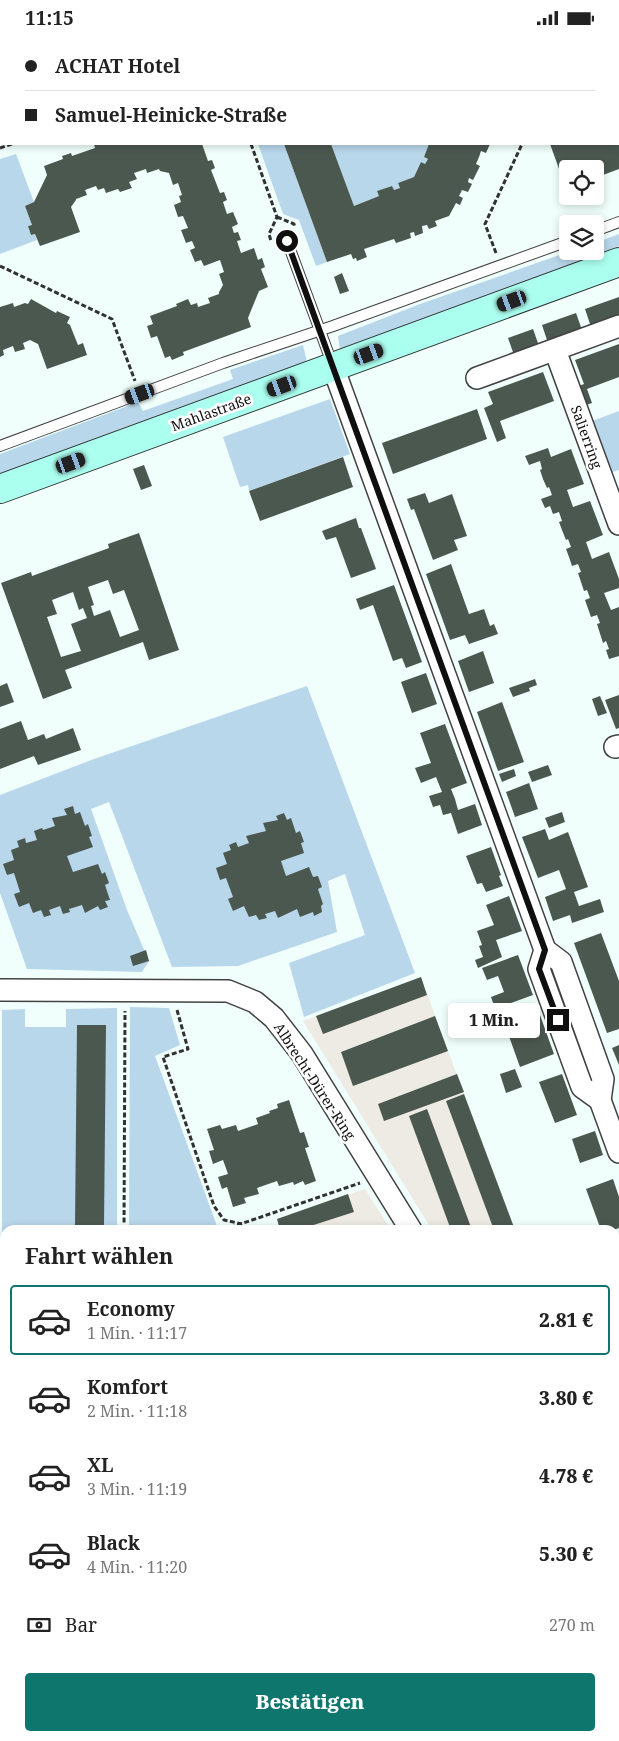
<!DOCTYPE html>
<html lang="de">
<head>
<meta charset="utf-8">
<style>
	:root { --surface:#fff; --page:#f6f6f6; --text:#222; --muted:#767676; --line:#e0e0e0; --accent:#0f766e }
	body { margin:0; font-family:"Noto Serif",serif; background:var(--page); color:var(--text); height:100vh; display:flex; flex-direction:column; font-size:19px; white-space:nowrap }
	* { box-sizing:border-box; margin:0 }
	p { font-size:16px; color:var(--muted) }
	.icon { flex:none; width:28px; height:28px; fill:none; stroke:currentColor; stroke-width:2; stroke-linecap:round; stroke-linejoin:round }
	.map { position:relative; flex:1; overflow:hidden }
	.side { position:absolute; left:0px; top:1190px; width:620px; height:516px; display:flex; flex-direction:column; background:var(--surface); border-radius:15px 15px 0 0; box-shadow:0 2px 8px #0003 }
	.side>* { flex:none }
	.banner { position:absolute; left:0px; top:0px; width:620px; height:110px; box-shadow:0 2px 8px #0003; display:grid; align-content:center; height:110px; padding:0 25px; background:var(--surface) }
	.buttons { position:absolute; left:559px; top:125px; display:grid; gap:10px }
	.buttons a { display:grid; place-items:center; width:45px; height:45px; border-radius:5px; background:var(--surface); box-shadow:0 2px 8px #0003; font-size:25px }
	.end { position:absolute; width:22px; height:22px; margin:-11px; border:6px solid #0f0f0f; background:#fff; box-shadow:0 0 0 2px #fff }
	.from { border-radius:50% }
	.bubble { position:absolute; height:35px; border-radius:5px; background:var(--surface); box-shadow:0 2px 8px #0003; font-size:16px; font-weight:800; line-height:35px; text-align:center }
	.car { position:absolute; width:15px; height:30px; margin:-15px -8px; border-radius:6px; box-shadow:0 0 4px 1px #0007; background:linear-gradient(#222 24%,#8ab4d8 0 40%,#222 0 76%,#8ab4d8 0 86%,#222 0) }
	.banner b { display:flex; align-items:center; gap:18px; height:48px; font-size:19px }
	.banner b+b { border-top:1px solid var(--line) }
	.banner i { width:12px; height:12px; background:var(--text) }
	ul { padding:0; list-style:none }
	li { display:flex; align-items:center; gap:15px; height:70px; margin:0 10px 8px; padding:0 15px; border:2px solid transparent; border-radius:5px }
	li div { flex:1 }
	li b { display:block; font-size:19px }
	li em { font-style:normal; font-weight:800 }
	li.active { border-color:var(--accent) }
	li>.icon { width:45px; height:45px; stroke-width:1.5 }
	h2 { padding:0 25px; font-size:22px; line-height:60px }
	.pay { display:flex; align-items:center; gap:12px; height:55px; padding:0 25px; font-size:19px }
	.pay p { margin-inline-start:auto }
	.cta { display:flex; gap:10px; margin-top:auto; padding:10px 25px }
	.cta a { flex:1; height:58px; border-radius:5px; background:var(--accent); color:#fff; font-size:20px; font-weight:800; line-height:58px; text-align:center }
	.status { display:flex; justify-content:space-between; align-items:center; height:35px; padding:0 25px; background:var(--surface); direction:ltr }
	.status svg { height:14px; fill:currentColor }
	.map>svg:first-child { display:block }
	.industrial { fill:#edebe3 }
	.green { fill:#b9d7eb }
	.forest { fill:#98bcdc }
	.building { fill:#4b584f; fill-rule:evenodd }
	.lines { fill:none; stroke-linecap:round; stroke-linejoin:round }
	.lane-casing { stroke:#424242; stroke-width:12 }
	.street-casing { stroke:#424242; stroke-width:24 }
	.secondary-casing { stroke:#313131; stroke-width:30 }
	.path { stroke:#313131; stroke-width:3; stroke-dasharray:5 2.5; stroke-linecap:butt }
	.lane { stroke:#fff; stroke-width:10 }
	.street { stroke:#fff; stroke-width:21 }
	.secondary { stroke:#abffef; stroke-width:28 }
	.route { stroke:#0f0f0f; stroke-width:6 }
	.labels { text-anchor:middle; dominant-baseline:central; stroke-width:5; stroke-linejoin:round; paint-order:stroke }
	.street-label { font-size:14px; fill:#0f0f0f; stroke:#fff }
</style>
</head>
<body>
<div class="status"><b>11:15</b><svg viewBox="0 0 49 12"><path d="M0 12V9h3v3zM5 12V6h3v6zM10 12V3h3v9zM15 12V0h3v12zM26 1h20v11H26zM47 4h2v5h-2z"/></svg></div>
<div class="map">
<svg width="619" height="1706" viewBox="0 0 619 1706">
	<rect width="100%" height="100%" fill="#f0fffb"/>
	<!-- industrial -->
	<g class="industrial">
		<path d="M421 942 448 1016 515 1195H432L303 986Z"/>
		<path d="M365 1154 391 1195H280L277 1184Z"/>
	</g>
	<!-- green -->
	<g class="green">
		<path d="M258 109H284L327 227 316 231 299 185 283 179Z"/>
		<path d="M331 109H429L424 122 428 124 425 129 421 127 414 142 398 148 400 153 394 155 392 151 378 156 379 161 354 171Z"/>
		<path d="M16 119 34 167 25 171 32 190 28 191 31 200 35 199 37 205 0 219V124Z"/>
		<path d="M619 199V211L558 236 340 316 338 301 420 269 571 216H595V208Z"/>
		<path d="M303 310 307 327 0 440V419L138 367 143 376 233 344 230 335Z"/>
		<path d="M330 364 350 419 249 456 248 450 240 452 223 402Z"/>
		<path d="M619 376V435L610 438 592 386Z"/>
		<path d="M307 651 415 938 304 982 289 928 365 900 345 839 328 846 337 897 238 931 172 932 109 767 91 774 127 875 149 926 142 937 27 934 0 858V760L94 724Z"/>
		<path d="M130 972 169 973 180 1010 155 1021 217 1191 206 1195H129Z"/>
		<path d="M117 973V1195H5V1204H2V975L25 974V992H66V974Z"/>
	</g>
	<!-- forest -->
	<path class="forest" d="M619 1605V1706H330L288 1701H615V1606Z"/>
	<!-- building -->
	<g class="building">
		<path d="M94 109H202L208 126 212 125 215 133 211 135 220 158 224 157 227 165 223 167 227 179 233 177 238 189 232 192 234 198 238 197 241 205 237 206 241 218 254 213 258 225 262 223 265 232 261 234 268 252 259 256 248 283 251 292 183 317 184 320 172 325 170 321 165 323 157 301 151 303 147 291 153 289 150 281 177 271 176 269 188 264 191 270 197 268 198 272 210 268 208 263 219 259V257L223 250 219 239 224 237 220 225 204 231 201 225 195 227 190 215 195 213 192 206 186 208 181 195 188 193 183 181 178 182 174 170 181 167 179 161 182 160 178 148 173 150 169 138 160 136 159 134 147 138 146 134 134 138 137 144 129 147 132 153 120 157 118 154 106 158 104 153 98 155 96 151 85 155 87 160 76 164V165L71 172 80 197 40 211 35 199 31 200 28 191 32 190 25 171 34 167 47 140 44 131 63 124 62 121 71 118 72 121 95 113Z"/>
		<path d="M284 109H331L354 171 379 161 377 156 392 151 394 155 400 153 398 148 414 142 421 127 425 129 428 124 424 122 429 109H490L486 118 481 116 479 122 476 129 480 131 473 145 469 143 468 147 472 149 468 157 462 155 459 161 463 163 460 170 456 168 449 181 435 186 437 191 429 194 427 190 422 191 423 198 415 201 414 197 410 198 411 203 396 208 394 204 364 214 367 222 357 226 356 223 353 224 351 219 327 227Z"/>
		<path d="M550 109H619V134L595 143V134H568L567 156Z"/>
		<path d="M342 238 349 256 340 259 334 242Z"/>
		<path d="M619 262V282L591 292 585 274Z"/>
		<path d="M31 264 56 278 57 276 70 282 67 288 70 290 78 310 83 308 87 320 47 334 38 309 30 305 23 308 25 314 15 317 13 311 3 315 4 320 0 322V272L13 268 14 272 25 268 28 269Z"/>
		<path d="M576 278 582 295 548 308 542 290Z"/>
		<path d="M533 294 539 311 514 320 508 303Z"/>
		<path d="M619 309V342L587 354 592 368 586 370 579 351 584 349 575 325Z"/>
		<path d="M543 337 554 366 500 386 506 403 497 407 484 373 493 369 488 357Z"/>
		<path d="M477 374 487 404 393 439 382 408Z"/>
		<path d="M548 413 551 422 571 414 584 449 567 455 573 472 590 466 603 500 586 507 592 524 609 517 619 544V553L604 558 611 575 619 572V621L609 624 606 615 609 614 606 606 603 608 597 589 600 588 597 580 591 582 585 565 590 563 587 555 584 556 578 538 581 537 578 529 572 531 569 522 566 514 571 512 568 504 566 505 562 495 559 487 562 486 559 477 553 479 550 471 545 473 541 464 552 460 549 452 547 453 543 444 540 435 542 434 540 426 529 430 525 421Z"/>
		<path d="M343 422 353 452 260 486 249 456Z"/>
		<path d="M144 430 152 451 141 455 133 434Z"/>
		<path d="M425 458 429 468 452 459 467 501 454 505 458 515 433 525 414 474 411 475 407 464Z"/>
		<path d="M356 483 359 493H361L376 534 351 543 336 502 326 505 322 496Z"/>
		<path d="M139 498 179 615 149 625 143 607 65 635 72 653 43 664 1 548 31 537 32 541 109 513 108 509ZM108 545 113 559 124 555 139 595 120 602 110 575 94 581 91 571 94 570 88 552ZM73 557 79 575 83 573 87 583 71 589 81 616 61 622 47 582 57 579 52 565Z"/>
		<path d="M451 529 469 579 484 574 490 591 494 589 498 599 469 609 465 600 450 605 426 539Z"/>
		<path d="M394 550 422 627 406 633 402 623 393 626 373 570 360 575 356 564Z"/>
		<path d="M483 616 494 648 469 657 458 626Z"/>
		<path d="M426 638 437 669 412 678 401 647Z"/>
		<path d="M535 644 537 650 529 653 530 656 513 662 509 653Z"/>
		<path d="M7 648 14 667 0 672V651Z"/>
		<path d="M619 660V693L616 694 605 665Z"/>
		<path d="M600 661 607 678 598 681 592 664Z"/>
		<path d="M502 667 524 727 498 736 477 677Z"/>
		<path d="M21 686 28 705 44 699 46 704 73 693 81 715 38 730 34 721 0 734V694Z"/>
		<path d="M445 689 467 748 451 754 455 764 458 775 475 769 482 790 458 799 451 778 443 780 440 770 433 772 429 761 442 757 436 742 421 748 415 733 431 728 420 698Z"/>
		<path d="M548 730 552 740 532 747 528 737Z"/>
		<path d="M514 734 516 741 502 747 499 739Z"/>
		<path d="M529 748 538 774 515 782 506 757Z"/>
		<path d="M73 771 75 779 80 777 85 791 88 789 92 801 89 802 93 812 67 821 73 837 98 829 102 839 105 837 109 848 105 850 110 865 105 866 108 872 100 875 98 871 85 878 82 870 69 874 70 877 63 879 60 871 49 875 51 880 44 882 41 875 33 878 29 868 19 872 14 859 20 857 14 838 7 840 3 829 14 825 11 815 19 812 17 806 25 803 26 808 37 805 34 796 42 793 43 795 55 791 52 783 67 780 64 774Z"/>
		<path d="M562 777 565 787 549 793 545 783Z"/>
		<path d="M284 778 287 785 291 783 296 798 300 796 304 807 301 808 304 818 281 826 286 841 309 832 313 842 318 841 322 852 318 854 323 869 321 871 322 877 314 881 313 877 300 882 297 874 278 883 275 876 265 879 267 883 259 885 256 880 249 882 244 871 233 876 228 864 233 862 226 843 220 845 216 833 227 829 223 818 231 815 229 810 236 807 238 812 249 808 246 801 266 796 263 788 278 785 276 781Z"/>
		<path d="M545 794 549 805 568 797 588 852 574 857 579 871 600 864 604 877 572 888 570 880 553 886 545 862 566 854 559 835 538 843 522 802Z"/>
		<path d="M491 812 501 840 499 841 503 851 486 857 482 848 477 849 466 821Z"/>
		<path d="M509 861 522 896 496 905 502 922 478 933 475 925 483 922 479 911 482 910 477 896 494 890 486 870Z"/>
		<path d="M601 898 619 946V994L607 998 574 908Z"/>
		<path d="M146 915 149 926 133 931 130 921Z"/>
		<path d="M518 920 533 960 511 968 519 989 540 980 554 1019 520 1032 506 993 492 998 485 980 496 976 491 962 504 957 498 941 487 945 482 933Z"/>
		<path d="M421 942 427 960 323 999 316 981Z"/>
		<path d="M435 981 448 1016 353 1051 341 1017Z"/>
		<path d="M77 990H106L104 1191H75Z"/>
		<path d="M619 1010V1030L612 1013Z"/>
		<path d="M515 1034 522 1052 506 1058 500 1039Z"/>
		<path d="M457 1039 464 1057 384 1086 378 1069Z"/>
		<path d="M562 1039 577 1080 555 1088 539 1047Z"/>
		<path d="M464 1059 515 1195H494L446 1066Z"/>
		<path d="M289 1065 300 1098 304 1097 309 1112 305 1113 316 1146 305 1150 303 1146 294 1150 293 1147 279 1151 277 1146 257 1153 259 1159 244 1163 246 1168 233 1172 227 1152 222 1154 218 1142 228 1139 223 1125 213 1129 209 1116 214 1115 207 1094 220 1090 222 1094 236 1090 238 1096 258 1089 256 1083 270 1078 269 1076 278 1073 277 1069Z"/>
		<path d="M427 1074 472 1195H451L409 1081Z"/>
		<path d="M595 1096 603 1120 580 1128 572 1104Z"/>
		<path d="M613 1144 619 1162V1193L613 1195H601L586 1154Z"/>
		<path d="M348 1159 354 1177 298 1195H280L277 1184Z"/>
		<path d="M5 1292V1311L0 1313V1294Z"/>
		<path d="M619 1293V1334L615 1335V1295Z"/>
		<path d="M5 1333V1352L0 1354V1334Z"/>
		<path d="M619 1399V1470L615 1459V1401Z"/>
	</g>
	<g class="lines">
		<!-- lane casing -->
		<g class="lane-casing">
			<g id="lane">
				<path d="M595 196 619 187"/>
				<path d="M287 206 333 331"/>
				<path d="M0 411 223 328 333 291 568 206"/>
			</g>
		</g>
		<!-- street casing -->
		<g class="street-casing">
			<g id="street">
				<path d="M555 315 619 489"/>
				<path d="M333 332 545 915 539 934 582 1052 600 1065 619 1117"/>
				<path d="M477 343 619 291"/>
				<path d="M615 712 619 711"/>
				<path d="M545 915 561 927 603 1044 600 1065"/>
				<path d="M0 955 228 956 255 967 274 983 302 1019 411 1195"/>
				<path d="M615 1369 619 1364"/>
				<path d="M615 1528 619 1536"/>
			</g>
		</g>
		<!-- secondary casing -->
		<g class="secondary-casing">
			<path id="secondary" d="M0 454 619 227"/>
		</g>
		<!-- path -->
		<g class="path">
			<path d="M211 0 212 1"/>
			<path d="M314 1 317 0"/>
			<path d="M572 1 573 0"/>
			<path d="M251 109 277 182 269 199 271 206"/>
			<path d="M0 113 12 109"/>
			<path d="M277 182 294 189 295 193"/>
			<path d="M496 218 485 189 522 109"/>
			<path d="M0 231 112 284 135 346"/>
			<path d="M177 975 188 1014 163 1022 214 1171 224 1185 242 1189"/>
			<path d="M124 1195 125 976"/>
			<path d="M223 1195 360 1148"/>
			<path d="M0 1210H5"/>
			<path d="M615 1223 619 1222"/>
			<path d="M0 1634 5 1648"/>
			<path d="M0 1663 5 1661"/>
			<path d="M615 1679 619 1678"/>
			<path d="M417 1701 480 1706"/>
			<path d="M485 1701 487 1706"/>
			<path d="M376 1706 377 1701"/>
			<path d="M537 1706 551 1701"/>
		</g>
		<!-- lane -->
		<use href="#lane" class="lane"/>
		<!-- street -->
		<use href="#street" class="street"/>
		<!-- secondary -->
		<use href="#secondary" class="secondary"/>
	</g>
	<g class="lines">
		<!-- route -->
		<path class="route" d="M287 206 545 915 539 934 558 985"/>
	</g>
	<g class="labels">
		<!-- street labels -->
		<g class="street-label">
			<text transform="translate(211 377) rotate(-20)">Mahlastraße</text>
			<text transform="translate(587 402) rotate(70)">Salierring</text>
			<text transform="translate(315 1046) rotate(57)">Albrecht-Dürer-Ring</text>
		</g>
	</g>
</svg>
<div class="buttons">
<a><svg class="icon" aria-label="locate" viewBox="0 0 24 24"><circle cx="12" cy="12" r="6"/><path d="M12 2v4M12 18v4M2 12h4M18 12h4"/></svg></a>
<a><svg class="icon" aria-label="layers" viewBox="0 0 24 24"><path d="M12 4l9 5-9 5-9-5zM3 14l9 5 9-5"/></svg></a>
</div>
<i class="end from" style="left:287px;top:206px"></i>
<i class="end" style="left:558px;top:985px"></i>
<div class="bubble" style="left:448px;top:968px;width:92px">1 Min.</div>
<i class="car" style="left:512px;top:266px;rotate:250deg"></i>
<i class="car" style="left:369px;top:319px;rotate:70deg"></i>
<i class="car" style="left:282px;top:351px;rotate:250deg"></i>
<i class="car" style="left:140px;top:359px;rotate:250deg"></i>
<i class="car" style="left:71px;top:428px;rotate:70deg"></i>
<div class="banner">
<b><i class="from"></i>ACHAT Hotel</b>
<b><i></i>Samuel-Heinicke-Straße</b>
</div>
<section class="side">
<h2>Fahrt wählen</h2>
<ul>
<li class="active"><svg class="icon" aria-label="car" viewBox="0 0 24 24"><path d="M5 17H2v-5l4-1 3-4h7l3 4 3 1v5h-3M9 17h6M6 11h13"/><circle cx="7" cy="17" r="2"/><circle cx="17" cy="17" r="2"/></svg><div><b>Economy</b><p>1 Min. · 11:17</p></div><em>2.81 €</em></li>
<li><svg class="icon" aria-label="car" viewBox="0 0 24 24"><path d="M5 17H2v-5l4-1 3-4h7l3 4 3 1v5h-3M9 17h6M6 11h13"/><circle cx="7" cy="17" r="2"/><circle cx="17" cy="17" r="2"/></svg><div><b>Komfort</b><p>2 Min. · 11:18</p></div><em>3.80 €</em></li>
<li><svg class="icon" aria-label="car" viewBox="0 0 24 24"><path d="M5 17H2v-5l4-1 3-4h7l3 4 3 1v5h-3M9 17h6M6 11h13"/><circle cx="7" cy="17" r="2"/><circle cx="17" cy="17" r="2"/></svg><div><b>XL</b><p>3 Min. · 11:19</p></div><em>4.78 €</em></li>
<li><svg class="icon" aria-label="car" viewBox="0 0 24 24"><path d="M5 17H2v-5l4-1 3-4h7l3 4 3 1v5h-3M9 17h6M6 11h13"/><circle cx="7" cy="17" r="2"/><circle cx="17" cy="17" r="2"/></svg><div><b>Black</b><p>4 Min. · 11:20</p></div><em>5.30 €</em></li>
</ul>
<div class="pay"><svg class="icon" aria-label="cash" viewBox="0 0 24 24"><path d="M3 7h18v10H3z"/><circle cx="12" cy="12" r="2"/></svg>Bar<p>270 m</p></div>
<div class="cta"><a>Bestätigen</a></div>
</section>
</div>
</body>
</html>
